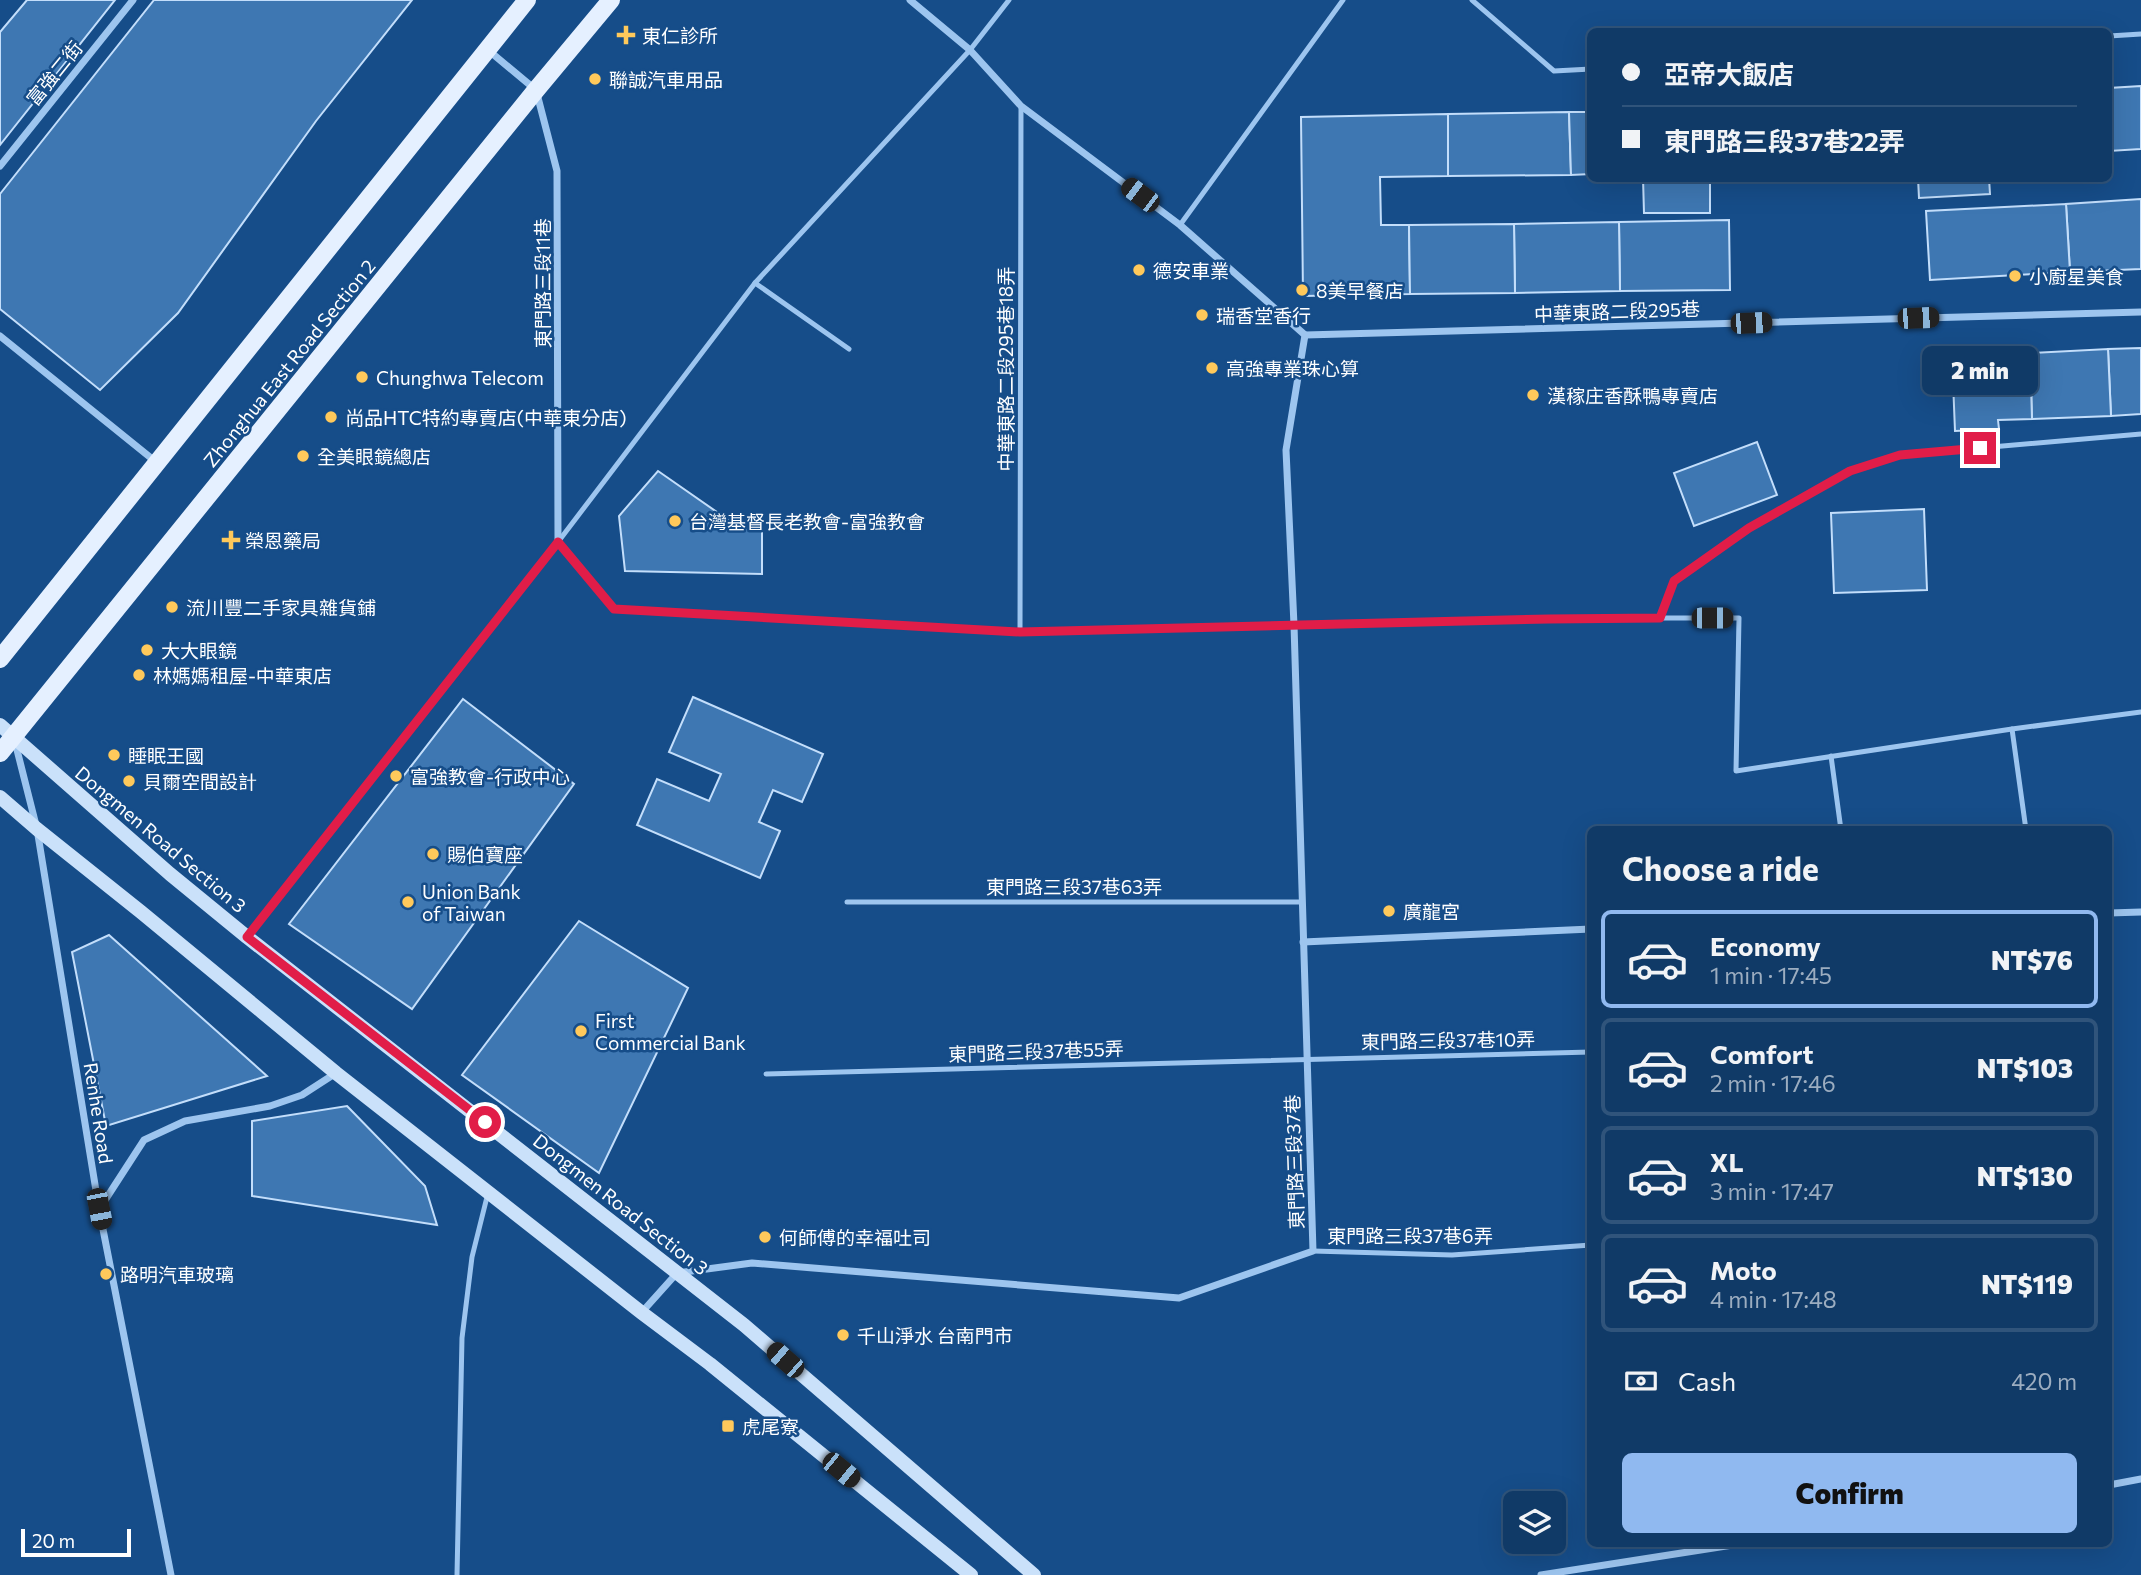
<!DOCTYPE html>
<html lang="en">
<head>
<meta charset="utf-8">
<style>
	:root { --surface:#103a67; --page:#1e4570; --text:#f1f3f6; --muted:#9cadc0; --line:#30547b; --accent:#90b9f0 }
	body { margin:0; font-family:Commissioner,"Noto Sans TC",sans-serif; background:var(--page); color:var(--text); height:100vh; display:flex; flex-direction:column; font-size:26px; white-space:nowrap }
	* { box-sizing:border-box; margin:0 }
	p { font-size:23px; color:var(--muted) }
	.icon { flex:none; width:38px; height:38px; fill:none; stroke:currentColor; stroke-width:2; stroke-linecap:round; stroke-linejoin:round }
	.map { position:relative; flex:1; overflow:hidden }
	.drawer { position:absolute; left:1587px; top:826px; width:525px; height:721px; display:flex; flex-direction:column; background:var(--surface); border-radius:10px; box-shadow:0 7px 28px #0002,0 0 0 2px var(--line) }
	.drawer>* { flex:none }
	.top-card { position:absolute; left:1587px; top:28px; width:525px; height:154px; border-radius:10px; box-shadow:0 7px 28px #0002,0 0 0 2px var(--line); display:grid; align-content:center; height:154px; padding:0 35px; background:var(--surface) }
	.fabs { position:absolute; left:1503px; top:1491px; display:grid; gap:14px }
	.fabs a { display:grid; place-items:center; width:63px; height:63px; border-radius:10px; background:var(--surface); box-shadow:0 7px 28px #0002,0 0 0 2px var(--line); font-size:35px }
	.scale { position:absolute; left:21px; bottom:18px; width:110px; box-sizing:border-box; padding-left:7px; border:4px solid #fff; border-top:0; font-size:19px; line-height:24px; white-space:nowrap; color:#fff; -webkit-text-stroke:5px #164d89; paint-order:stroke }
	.end { position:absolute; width:32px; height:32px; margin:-16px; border:9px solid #e11d48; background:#fff; box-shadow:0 0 0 4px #fff }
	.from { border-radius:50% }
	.bubble { position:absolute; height:49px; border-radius:10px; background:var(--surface); box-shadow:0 7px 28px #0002,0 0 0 2px var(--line); font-size:23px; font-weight:800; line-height:49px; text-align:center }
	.car { position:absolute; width:21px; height:42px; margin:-21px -10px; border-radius:9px; box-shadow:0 0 5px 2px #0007; background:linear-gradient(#222 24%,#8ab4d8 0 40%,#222 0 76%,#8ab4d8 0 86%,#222 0) }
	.top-card b { display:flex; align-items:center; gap:24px; height:66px; font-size:26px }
	.top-card b+b { border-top:2px solid var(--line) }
	.top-card i { width:18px; height:18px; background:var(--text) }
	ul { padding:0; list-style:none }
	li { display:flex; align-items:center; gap:21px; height:98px; margin:0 14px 10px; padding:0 21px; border:4px solid var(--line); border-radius:10px }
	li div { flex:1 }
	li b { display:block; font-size:26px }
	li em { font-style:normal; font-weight:800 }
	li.on { border-color:var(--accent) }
	li>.icon { width:63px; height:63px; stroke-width:1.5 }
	h2 { padding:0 35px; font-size:32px; line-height:84px }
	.pay { display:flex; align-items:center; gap:18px; height:77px; padding:0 35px; font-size:26px }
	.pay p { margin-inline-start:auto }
	.cta { display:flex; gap:14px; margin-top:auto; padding:14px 35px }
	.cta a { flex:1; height:80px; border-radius:10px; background:var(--accent); color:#111; font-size:28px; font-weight:800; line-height:80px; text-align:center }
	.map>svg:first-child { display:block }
	.building { fill:#3e77b2; stroke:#c3defb; stroke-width:2 }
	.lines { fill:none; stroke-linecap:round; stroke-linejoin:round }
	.service { stroke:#9dc5ef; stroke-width:5 }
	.minor { stroke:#9dc5ef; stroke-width:7 }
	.secondary { stroke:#cae1fa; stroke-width:14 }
	.primary { stroke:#e5f0ff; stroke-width:18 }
	.route { stroke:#e11d48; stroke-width:9 }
	.poi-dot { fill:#ffc95b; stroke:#164d89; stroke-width:2.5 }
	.labels { text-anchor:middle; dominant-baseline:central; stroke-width:5; stroke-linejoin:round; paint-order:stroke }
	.poi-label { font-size:19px; fill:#fff; stroke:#164d89; text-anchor:start }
	.street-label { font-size:19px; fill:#fff; stroke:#164d89 }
</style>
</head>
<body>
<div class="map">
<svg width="2141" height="1575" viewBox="0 0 2141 1575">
	<rect width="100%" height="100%" fill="#164d89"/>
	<!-- building -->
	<g class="building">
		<path d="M27 0H115L0 145V32Z"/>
		<path d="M154 0H412L316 121 178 313 100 390 0 309V194Z"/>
		<path d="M2141 86V149L2109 151V88Z"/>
		<path d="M1569 112 1571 175 1448 176V114Z"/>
		<path d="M1569 112H1591V174L1571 175Z"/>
		<path d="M1448 114V176L1380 177 1381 225H1409L1410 294 1303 296 1301 117Z"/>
		<path d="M1643 178H1710V213H1644Z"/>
		<path d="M1918 178H1989L1990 194 1919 198Z"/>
		<path d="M2141 199V269L2070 272 2066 204Z"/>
		<path d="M2066 204 2070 272 1930 280 1926 211Z"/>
		<path d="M1729 220 1730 290 1620 291 1619 222Z"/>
		<path d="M1619 222 1620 291 1515 293 1514 224Z"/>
		<path d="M1514 224 1515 293 1410 294 1409 225Z"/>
		<path d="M2141 348V414L2111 416 2108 349Z"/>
		<path d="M2108 349 2111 416 2032 419 2030 353Z"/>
		<path d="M2030 353 2032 419 1998 420 1999 429 1955 431 1952 356Z"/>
		<path d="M1757 442 1777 495 1694 526 1674 473Z"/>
		<path d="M658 471 737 526 762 527V574L625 571 619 516Z"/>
		<path d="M1924 509 1927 590 1834 593 1831 513Z"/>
		<path d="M693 697 823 754 802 802 773 790 759 822 780 831 760 878 637 825 657 779 709 801 721 774 669 752Z"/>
		<path d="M463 699 574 784 412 1009 289 924Z"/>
		<path d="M579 921 688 988 599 1173 462 1075Z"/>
		<path d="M109 935 267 1076 106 1126 72 952Z"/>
		<path d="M347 1106 425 1186 437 1225 252 1196V1121Z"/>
	</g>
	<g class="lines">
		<!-- service -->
		<g class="service">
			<path d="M1009 0 970 50 755 283 558 542 614 609 1020 632 1574 618H1739L1736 771 2012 729 2141 712"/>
			<path d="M1472 0 1554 71 1591 69"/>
			<path d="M2109 36 2141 34"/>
			<path d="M1180 225 1343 0"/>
			<path d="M755 283 849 349"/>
			<path d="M1659 618 1674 581 1749 528 1850 471 1900 455 2141 434"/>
			<path d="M1020 632 1021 106"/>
			<path d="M2012 729 2026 830"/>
			<path d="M1831 756 1841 830"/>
			<path d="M847 902H1301"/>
			<path d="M766 1074 1591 1052"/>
			<path d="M1313 1251 1452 1255 1591 1245"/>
			<path d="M457 1575 462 1338 472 1257 488 1193"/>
		</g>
		<!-- minor -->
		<g class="minor">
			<path d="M0 166 133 0"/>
			<path d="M1305 335 2141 312"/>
			<path d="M0 336 156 462"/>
			<path d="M15 742 37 829 99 1209 171 1575"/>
			<path d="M2109 913 2141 912"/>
			<path d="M247 937 558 542 557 171 536 90 488 50"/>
			<path d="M1303 942 1591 929"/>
			<path d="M100 1208 144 1140 185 1121 270 1106 302 1095 336 1073"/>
			<path d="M642 1312 677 1273 752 1263 1179 1298 1313 1251 1294 625 1286 450 1305 335 1180 225 1021 106 970 50 910 0"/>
			<path d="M2109 1485 2141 1479"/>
			<path d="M1541 1575 1739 1544"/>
		</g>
		<!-- secondary -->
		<g class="secondary">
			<path d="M0 725 170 874 247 937 744 1325 1034 1575"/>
			<path d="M0 797 37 829 141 912 336 1073 642 1313 710 1364 971 1575"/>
		</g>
		<!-- primary -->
		<g class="primary">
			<path d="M0 659 527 0"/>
			<path d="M0 753 536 90 611 0"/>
		</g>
	</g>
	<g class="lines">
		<!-- route -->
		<path class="route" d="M485 1122 247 937 558 542 614 609 1020 632 1549 619 1660 618 1674 581 1749 528 1850 471 1900 455 1980 448"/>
	</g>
	<!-- markers -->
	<g class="poi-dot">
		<path d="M622.5 24.5h7v7h7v7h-7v7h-7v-7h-7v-7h7z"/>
		<circle cx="595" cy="79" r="7"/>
		<circle cx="1139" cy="270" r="7"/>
		<circle cx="2015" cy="276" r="7"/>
		<circle cx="1302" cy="290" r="7"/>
		<circle cx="1202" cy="315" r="7"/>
		<circle cx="1212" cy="368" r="7"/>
		<circle cx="362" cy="377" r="7"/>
		<circle cx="1533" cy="395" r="7"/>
		<circle cx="331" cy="417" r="7"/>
		<circle cx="303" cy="456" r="7"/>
		<circle cx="675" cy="521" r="7"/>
		<path d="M227.5 529.5h7v7h7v7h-7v7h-7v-7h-7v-7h7z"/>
		<circle cx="172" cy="607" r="7"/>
		<circle cx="147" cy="650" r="7"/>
		<circle cx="139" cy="675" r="7"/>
		<circle cx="114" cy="755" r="7"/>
		<circle cx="396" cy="776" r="7"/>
		<circle cx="129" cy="781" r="7"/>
		<circle cx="433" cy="854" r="7"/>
		<circle cx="408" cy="902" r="7"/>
		<circle cx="1389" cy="911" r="7"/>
		<circle cx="581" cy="1031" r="7"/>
		<circle cx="765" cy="1237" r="7"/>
		<circle cx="106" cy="1274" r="7"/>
		<circle cx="843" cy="1335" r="7"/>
		<rect x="721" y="1419" width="14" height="14" rx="3.5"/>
	</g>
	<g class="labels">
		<!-- poi labels -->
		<g class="poi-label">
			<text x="642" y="35">東仁診所</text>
			<text x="609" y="79">聯誠汽車用品</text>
			<text x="1153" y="270">德安車業</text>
			<text x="2029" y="276">小廚星美食</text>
			<text x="1316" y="290">8美早餐店</text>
			<text x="1216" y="315">瑞香堂香行</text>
			<text x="1226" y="368">高強專業珠心算</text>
			<text x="376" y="377">Chunghwa Telecom</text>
			<text x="1547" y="395">漢稼庄香酥鴨專賣店</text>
			<text x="345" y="417">尚品HTC特約專賣店(中華東分店)</text>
			<text x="317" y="456">全美眼鏡總店</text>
			<text x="689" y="521">台灣基督長老教會-富強教會</text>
			<text x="245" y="540">榮恩藥局</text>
			<text x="186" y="607">流川豐二手家具雜貨鋪</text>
			<text x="161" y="650">大大眼鏡</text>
			<text x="153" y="675">林媽媽租屋-中華東店</text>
			<text x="128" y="755">睡眠王國</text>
			<text x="410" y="776">富強教會-行政中心</text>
			<text x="143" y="781">貝爾空間設計</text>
			<text x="447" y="854">賜伯寶座</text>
			<text x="422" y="891">Union Bank<tspan x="422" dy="22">of Taiwan</tspan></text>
			<text x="1403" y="911">廣龍宮</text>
			<text x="595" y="1020">First<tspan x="595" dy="22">Commercial Bank</tspan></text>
			<text x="779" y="1237">何師傅的幸福吐司</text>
			<text x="120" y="1274">路明汽車玻璃</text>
			<text x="857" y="1335">千山淨水 台南門市</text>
			<text x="742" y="1426">虎尾寮</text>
		</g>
		<!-- street labels -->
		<g class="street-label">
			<text transform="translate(54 73) rotate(-51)">富強二街</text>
			<text transform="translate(542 283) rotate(-90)">東門路三段11巷</text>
			<text transform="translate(1617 311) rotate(-2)">中華東路二段295巷</text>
			<text transform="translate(289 363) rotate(-51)">Zhonghua East Road Section 2</text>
			<text transform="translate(1005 369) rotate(-90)">中華東路二段295巷18弄</text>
			<text transform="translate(161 839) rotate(40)">Dongmen Road Section 3</text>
			<text x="1074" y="886">東門路三段37巷63弄</text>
			<text transform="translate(1448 1040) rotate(-1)">東門路三段37巷10弄</text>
			<text transform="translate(1036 1051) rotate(-2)">東門路三段37巷55弄</text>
			<text transform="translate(99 1113) rotate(81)">Renhe Road</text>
			<text transform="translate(1294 1162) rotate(-92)">東門路三段37巷</text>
			<text transform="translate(621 1204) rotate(38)">Dongmen Road Section 3</text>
			<text x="1410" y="1235">東門路三段37巷6弄</text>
		</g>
	</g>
</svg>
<div class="fabs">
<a><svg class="icon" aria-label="layers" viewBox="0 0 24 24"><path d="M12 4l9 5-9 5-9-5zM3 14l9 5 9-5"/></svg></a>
</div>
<div class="scale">20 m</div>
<i class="end from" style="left:485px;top:1122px"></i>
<i class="end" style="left:1980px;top:448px"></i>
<div class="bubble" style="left:1922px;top:346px;width:116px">2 min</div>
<i class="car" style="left:1140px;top:195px;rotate:307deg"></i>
<i class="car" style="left:1918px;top:318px;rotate:88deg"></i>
<i class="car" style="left:1751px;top:323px;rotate:88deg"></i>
<i class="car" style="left:1712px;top:618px;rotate:90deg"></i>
<i class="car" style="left:99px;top:1209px;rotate:169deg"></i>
<i class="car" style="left:785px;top:1360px;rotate:311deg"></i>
<i class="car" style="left:841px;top:1470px;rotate:129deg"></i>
<div class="top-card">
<b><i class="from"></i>亞帝大飯店</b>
<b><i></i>東門路三段37巷22弄</b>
</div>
<section class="drawer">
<h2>Choose a ride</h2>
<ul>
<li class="on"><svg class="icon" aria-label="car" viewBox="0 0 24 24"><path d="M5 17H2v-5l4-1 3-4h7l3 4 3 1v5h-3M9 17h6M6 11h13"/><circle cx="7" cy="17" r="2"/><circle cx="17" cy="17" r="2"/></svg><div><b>Economy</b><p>1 min · 17:45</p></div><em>NT$76</em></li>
<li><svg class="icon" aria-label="car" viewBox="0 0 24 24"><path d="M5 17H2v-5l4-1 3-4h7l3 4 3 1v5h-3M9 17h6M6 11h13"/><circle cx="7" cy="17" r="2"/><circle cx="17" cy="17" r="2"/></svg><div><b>Comfort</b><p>2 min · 17:46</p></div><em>NT$103</em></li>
<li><svg class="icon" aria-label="car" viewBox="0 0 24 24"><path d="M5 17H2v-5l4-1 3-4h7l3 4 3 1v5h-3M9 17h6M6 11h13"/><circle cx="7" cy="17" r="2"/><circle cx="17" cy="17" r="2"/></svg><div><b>XL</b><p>3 min · 17:47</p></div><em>NT$130</em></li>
<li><svg class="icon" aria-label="car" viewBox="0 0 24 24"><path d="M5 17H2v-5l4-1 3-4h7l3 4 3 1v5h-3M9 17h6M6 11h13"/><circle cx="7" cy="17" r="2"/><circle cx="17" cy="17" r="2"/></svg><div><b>Moto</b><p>4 min · 17:48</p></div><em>NT$119</em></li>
</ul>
<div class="pay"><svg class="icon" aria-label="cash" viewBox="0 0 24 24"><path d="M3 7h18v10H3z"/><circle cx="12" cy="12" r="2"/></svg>Cash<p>420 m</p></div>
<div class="cta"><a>Confirm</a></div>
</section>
</div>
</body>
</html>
